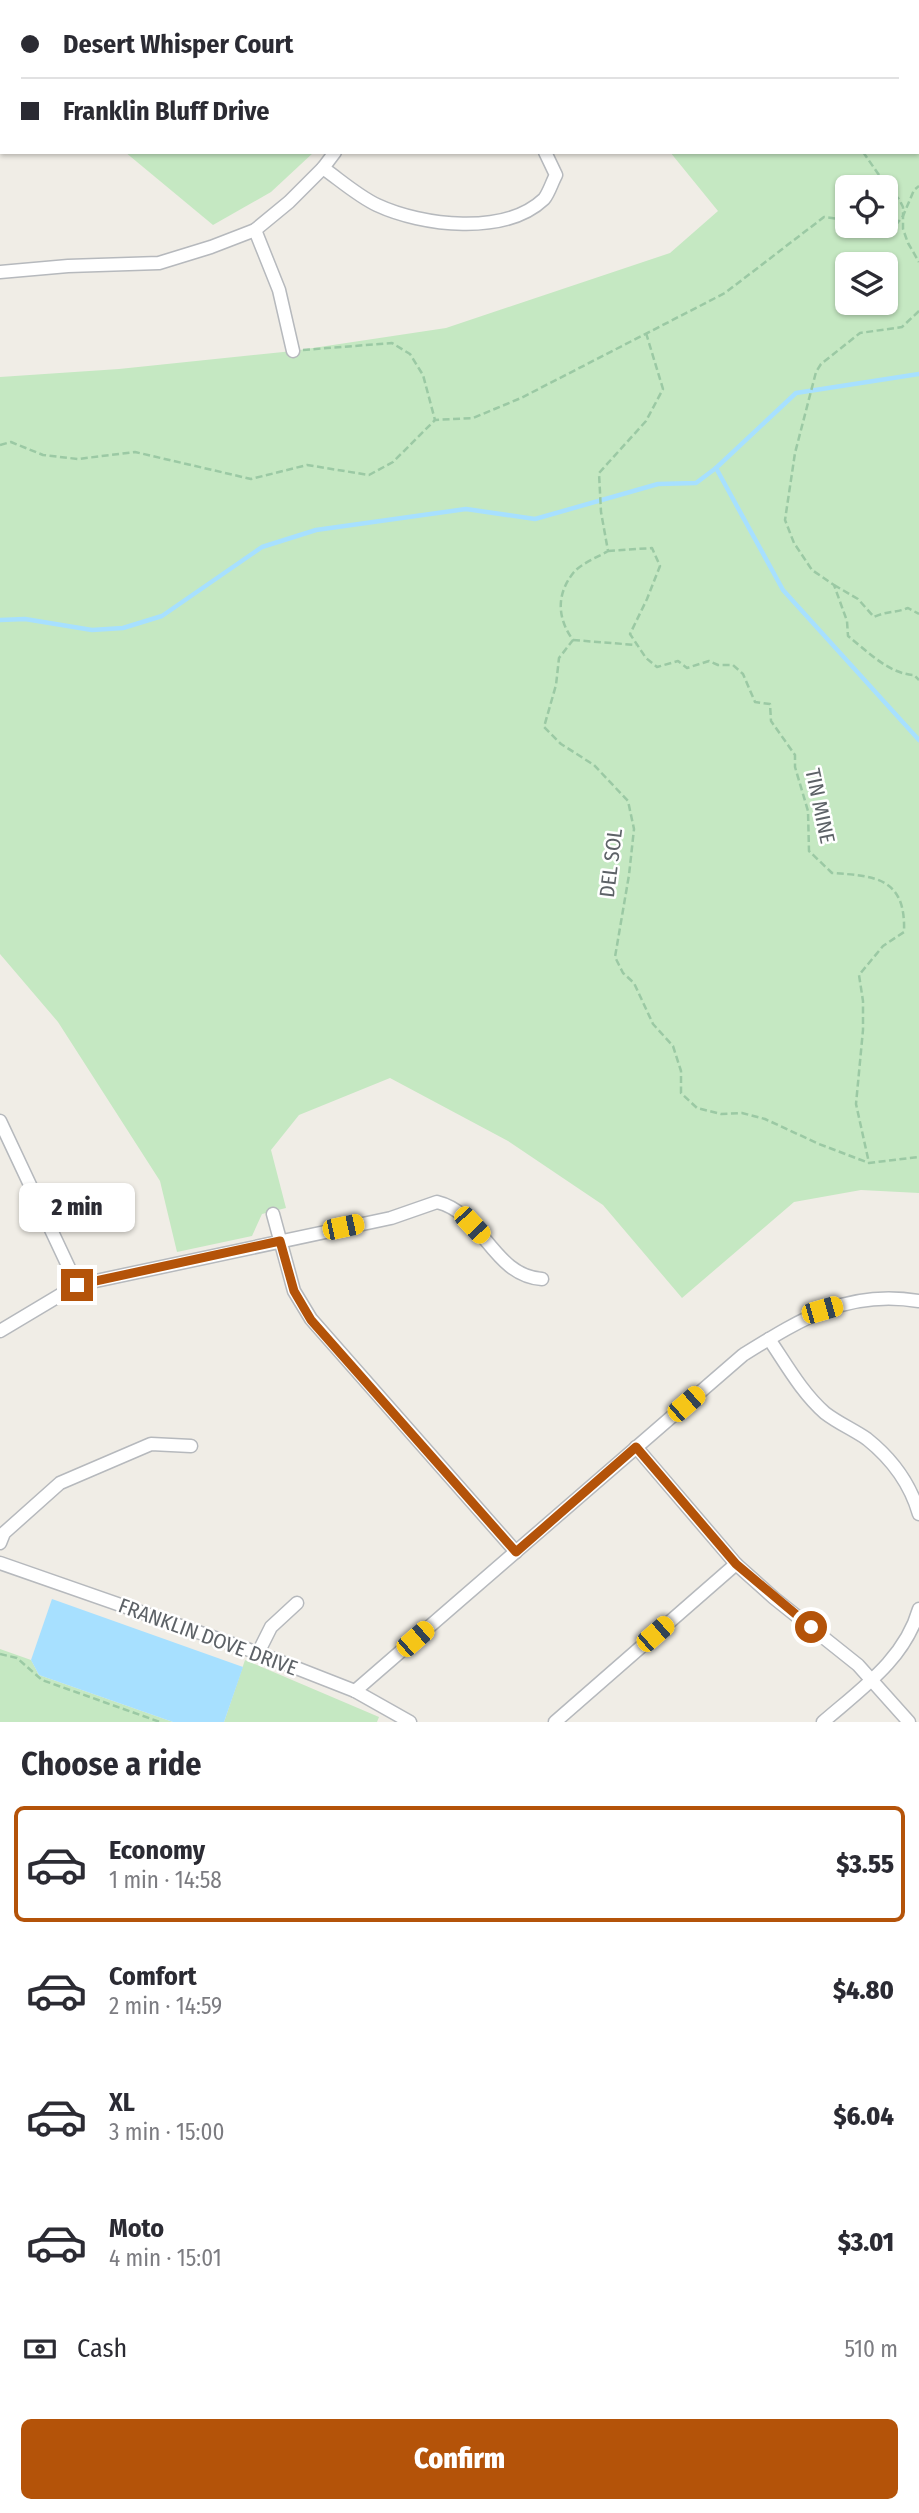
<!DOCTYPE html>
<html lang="en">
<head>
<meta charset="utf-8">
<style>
	:root { --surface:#fff; --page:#f7f7f7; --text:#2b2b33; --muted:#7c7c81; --line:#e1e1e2; --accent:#b45309 }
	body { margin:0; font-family:"Fira Sans Condensed",sans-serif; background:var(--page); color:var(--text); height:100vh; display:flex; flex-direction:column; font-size:26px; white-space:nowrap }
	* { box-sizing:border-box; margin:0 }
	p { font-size:23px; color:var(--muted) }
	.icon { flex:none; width:38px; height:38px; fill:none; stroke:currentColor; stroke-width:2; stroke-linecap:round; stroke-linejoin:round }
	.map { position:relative; height:1722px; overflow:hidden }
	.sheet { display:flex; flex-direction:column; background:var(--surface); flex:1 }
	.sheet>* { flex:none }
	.top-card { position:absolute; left:0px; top:0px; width:920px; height:154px; box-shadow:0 2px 5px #0004; display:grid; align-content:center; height:154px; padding:0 21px; background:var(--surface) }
	.buttons { position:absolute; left:835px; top:175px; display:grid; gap:14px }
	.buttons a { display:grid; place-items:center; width:63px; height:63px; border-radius:10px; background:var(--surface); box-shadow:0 2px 5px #0004; font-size:35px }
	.end { position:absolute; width:32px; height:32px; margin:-16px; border:9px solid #b45309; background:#fff; box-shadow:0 0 0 4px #fff }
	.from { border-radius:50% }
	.bubble { position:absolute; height:49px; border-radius:10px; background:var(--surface); box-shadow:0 2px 5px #0004; font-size:23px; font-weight:800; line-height:49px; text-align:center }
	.car { position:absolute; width:21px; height:42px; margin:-21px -10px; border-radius:9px; box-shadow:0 0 5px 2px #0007; background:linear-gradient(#f5c518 24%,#345 0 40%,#f5c518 0 76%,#345 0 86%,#f5c518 0) }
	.top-card b { display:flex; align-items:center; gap:24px; height:66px; font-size:26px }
	.top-card b+b { border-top:2px solid var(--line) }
	.top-card i { width:18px; height:18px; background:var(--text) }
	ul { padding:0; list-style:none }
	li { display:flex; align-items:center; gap:21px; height:116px; margin:0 14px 10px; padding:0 7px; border:4px solid transparent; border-radius:10px }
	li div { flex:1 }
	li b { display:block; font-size:26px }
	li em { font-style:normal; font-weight:800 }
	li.active { border-color:var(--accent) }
	li>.icon { width:63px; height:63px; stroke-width:1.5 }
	h2 { padding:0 21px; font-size:32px; line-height:84px }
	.pay { display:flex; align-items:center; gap:18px; height:77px; padding:0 21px; font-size:26px }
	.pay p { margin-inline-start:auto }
	.cta { display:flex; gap:14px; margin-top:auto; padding:14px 21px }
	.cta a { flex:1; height:80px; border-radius:10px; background:var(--accent); color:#fff; font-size:28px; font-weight:800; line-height:80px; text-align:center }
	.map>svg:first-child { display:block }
	.green { fill:#c5e8c2; fill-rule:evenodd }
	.water { fill:#a7e0ff }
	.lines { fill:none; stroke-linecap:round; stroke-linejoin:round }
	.stream { stroke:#a7e0ff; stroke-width:4.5 }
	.minor-casing { stroke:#b6b9bd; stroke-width:15 }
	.path { stroke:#9bc9a4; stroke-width:2.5; stroke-dasharray:7 3.5; stroke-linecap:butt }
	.minor { stroke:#fff; stroke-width:12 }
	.route { stroke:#b45309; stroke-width:9 }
	.labels { text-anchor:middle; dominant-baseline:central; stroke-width:5; stroke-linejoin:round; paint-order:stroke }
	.street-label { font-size:21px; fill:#5d6267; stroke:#fff }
</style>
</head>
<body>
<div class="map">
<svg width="919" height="1722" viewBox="0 0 919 1722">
	<rect width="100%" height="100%" fill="#f0ede6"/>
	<!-- green -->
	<g class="green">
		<path d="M154 0H380L152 2Z"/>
		<path d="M545 0H919V1193L861 1190 794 1202 682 1298 603 1205 508 1141 390 1078 299 1115 271 1150 286 1208 262 1214 252 1236 177 1252 160 1181 58 1022 0 954V377L119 369 293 351 446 328 670 253 718 211 670 152H919V2ZM847 187H886V226H847ZM847 264H886V303H847Z"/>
		<path d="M125 152H314L271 192 213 225Z"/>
		<path d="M0 1649 31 1660 39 1675 173 1722H0Z"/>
		<path d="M245 1660 379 1717 377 1722H224Z"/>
	</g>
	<!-- water -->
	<path class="water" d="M52 1599 243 1667 224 1722H173L39 1675 31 1660Z"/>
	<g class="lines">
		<!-- stream -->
		<g class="stream">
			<path d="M716 468 783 590 919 740"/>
			<path d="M0 620 25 619 92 630 123 628 162 616 262 547 316 530 466 509 535 519 658 484 696 483 716 468 796 393 919 374"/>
		</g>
		<!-- minor casing -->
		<g class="minor-casing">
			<g id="minor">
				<path d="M20 2 21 0"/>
				<path d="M400 2V0"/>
				<path d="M0 24 2 22"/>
				<path d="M323 168C340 180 358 196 377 205 422 226 505 236 544 199 549 193 552 182 556 175L545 152"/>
				<path d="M255 230 279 290 293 351"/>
				<path d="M0 272 68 266 159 263 211 247 255 230 289 202 323 168 335 152"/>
				<path d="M0 1121 77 1285"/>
				<path d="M273 1214 294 1291 311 1319 516 1552"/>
				<path d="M0 1331 77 1285 391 1218 437 1202C483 1213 493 1276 542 1279"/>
				<path d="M769 1339C786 1364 802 1393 825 1413 838 1423 854 1430 867 1439 892 1459 910 1483 919 1514"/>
				<path d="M636 1447 736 1564 774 1598 858 1665 909 1722"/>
				<path d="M0 1543 4 1533 60 1483 151 1444 191 1446"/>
				<path d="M0 1563 258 1653 355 1691 410 1722"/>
				<path d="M258 1653 271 1627 297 1603"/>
				<path d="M355 1691 743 1355C801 1319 848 1289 919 1301"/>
				<path d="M555 1722 736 1564"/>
				<path d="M823 1722C861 1689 905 1659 919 1609"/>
			</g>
		</g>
		<!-- path -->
		<g class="path">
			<path d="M798 0 799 2"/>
			<path d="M863 152 886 185 899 199 903 207V229L908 243 919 262"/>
			<path d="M878 226 891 231 903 216 914 190 919 186"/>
			<path d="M919 311 902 327 860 333 821 364 816 372 795 453 785 520 794 543 812 570 834 585 847 621 848 636C867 651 889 674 914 675L919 680"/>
			<path d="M646 333 663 389 646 421 599 473 601 512 608 551C598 557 582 563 574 572 556 594 557 618 573 640L559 658 556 685 544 727 561 744 594 765 628 801 634 829 629 875 615 957 623 973 634 983 653 1024 673 1046 681 1071V1093L697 1108 721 1114 742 1113 765 1119 819 1144 869 1163 919 1157"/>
			<path d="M303 350 392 343 410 354 423 375 435 420"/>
			<path d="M0 445 11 442 43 455 78 459 135 452 251 479 307 465 369 475 393 462 435 420 473 418 521 398 725 293 824 217 847 220"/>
			<path d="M608 551 652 548 660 566 647 599 630 634 646 658 657 667 678 661 687 668 709 661 718 665H733L743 674 755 702 770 704 771 721 795 755V767L808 811 809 851 832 873C876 876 906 878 904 932L883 946 859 975 863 1001V1030L856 1104 869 1163"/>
			<path d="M834 585 858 599 874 617C886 611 896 613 908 608L919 614"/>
			<path d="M573 640 636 645"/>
			<path d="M0 1654 17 1658 42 1680 160 1722"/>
		</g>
		<!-- minor -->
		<use href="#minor" class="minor"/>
	</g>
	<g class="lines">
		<!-- route -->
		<path class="route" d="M77 1285 280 1241 294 1291 311 1320 516 1552 636 1447 736 1564 811 1627"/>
	</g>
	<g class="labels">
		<!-- street labels -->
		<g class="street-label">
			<text transform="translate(820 806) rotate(78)">TIN MINE</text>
			<text transform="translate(611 863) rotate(-83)">DEL SOL</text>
			<text transform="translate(208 1637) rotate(20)">FRANKLIN DOVE DRIVE</text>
		</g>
	</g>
</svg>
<div class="buttons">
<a><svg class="icon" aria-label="locate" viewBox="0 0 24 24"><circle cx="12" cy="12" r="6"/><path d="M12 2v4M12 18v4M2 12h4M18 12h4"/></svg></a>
<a><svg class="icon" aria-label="layers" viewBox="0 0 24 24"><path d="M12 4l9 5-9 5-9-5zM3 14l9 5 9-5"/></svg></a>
</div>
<i class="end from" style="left:811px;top:1627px"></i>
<i class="end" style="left:77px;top:1285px"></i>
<div class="bubble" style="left:19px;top:1183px;width:116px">2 min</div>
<i class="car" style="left:472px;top:1225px;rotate:137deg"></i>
<i class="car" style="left:343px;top:1227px;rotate:78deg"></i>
<i class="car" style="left:822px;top:1310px;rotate:74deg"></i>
<i class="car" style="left:686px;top:1404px;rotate:49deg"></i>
<i class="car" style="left:655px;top:1634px;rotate:49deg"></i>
<i class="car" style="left:415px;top:1639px;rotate:49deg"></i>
<div class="top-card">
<b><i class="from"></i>Desert Whisper Court</b>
<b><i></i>Franklin Bluff Drive</b>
</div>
</div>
<section class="sheet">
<h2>Choose a ride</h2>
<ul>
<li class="active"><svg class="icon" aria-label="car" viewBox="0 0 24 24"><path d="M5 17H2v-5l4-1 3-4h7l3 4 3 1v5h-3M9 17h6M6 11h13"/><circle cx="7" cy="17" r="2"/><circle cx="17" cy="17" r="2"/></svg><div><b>Economy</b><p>1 min · 14:58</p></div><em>$3.55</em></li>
<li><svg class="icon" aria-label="car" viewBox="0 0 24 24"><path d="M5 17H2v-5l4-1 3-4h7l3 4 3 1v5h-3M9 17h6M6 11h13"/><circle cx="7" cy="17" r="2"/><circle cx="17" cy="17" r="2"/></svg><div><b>Comfort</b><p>2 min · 14:59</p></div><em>$4.80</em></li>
<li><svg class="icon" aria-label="car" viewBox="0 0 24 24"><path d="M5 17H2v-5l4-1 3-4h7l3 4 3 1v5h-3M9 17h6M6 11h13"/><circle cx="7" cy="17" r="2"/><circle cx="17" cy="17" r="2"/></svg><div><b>XL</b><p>3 min · 15:00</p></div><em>$6.04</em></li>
<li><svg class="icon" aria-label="car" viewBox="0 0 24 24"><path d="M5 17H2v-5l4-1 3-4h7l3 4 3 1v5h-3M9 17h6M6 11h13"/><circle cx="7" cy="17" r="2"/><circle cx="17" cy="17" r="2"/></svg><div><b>Moto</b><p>4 min · 15:01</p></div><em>$3.01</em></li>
</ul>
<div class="pay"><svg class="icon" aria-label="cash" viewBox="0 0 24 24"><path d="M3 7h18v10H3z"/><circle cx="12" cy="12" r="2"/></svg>Cash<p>510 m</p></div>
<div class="cta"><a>Confirm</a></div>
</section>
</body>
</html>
